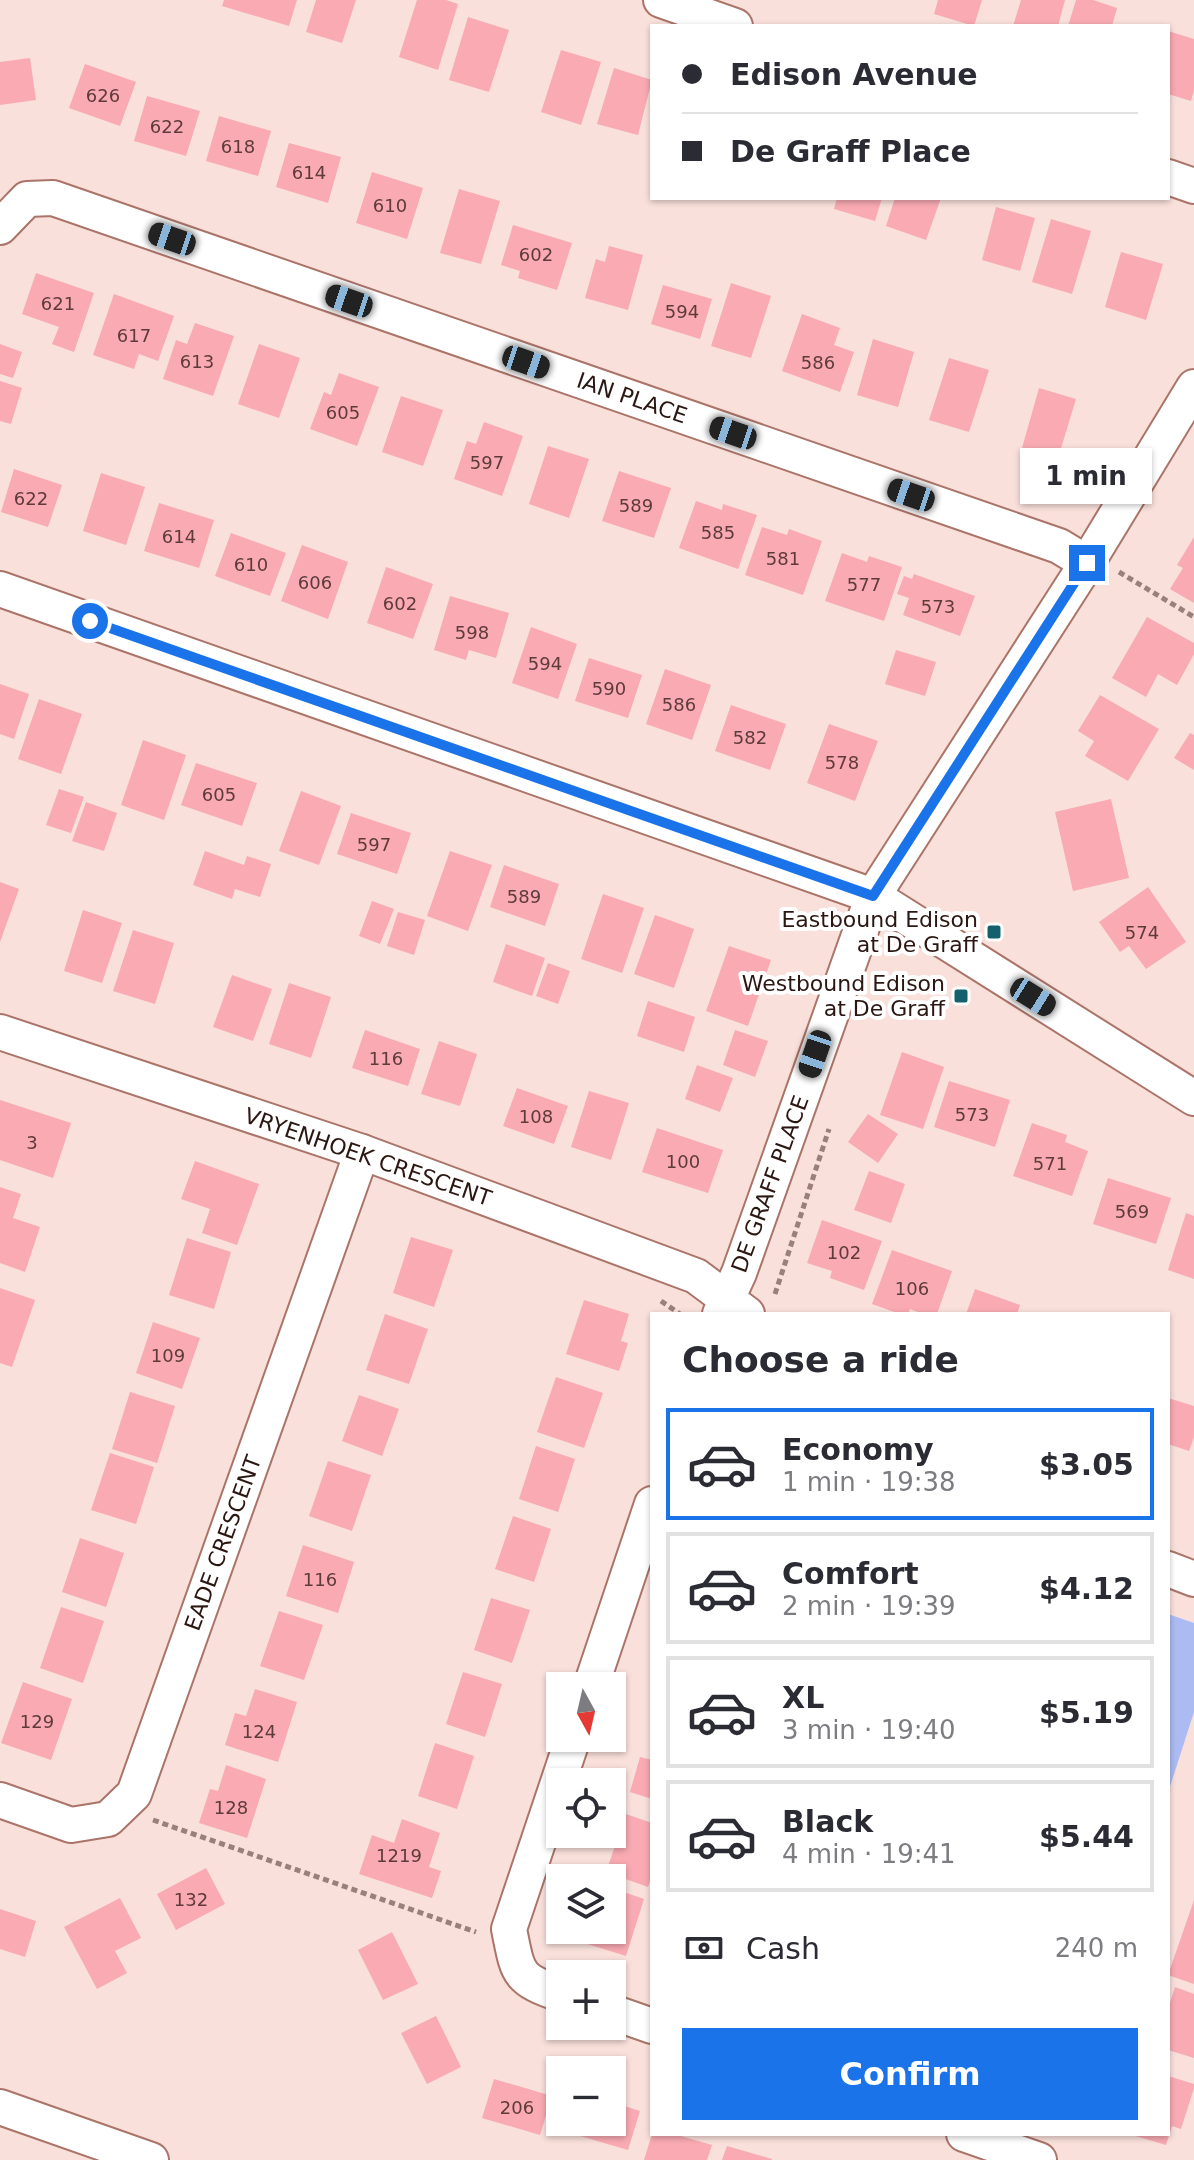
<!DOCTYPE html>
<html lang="en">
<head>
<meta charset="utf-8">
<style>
	:root { --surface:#fff; --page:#f2f2f3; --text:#2b2b33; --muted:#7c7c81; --line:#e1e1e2; --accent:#1a73e8 }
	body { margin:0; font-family:"DejaVu Sans",sans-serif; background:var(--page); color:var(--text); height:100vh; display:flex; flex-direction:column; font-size:30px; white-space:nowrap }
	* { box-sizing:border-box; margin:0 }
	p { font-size:26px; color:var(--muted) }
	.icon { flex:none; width:44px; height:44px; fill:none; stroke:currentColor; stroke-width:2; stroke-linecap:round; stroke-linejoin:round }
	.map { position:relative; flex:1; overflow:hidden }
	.drawer { position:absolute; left:650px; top:1312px; width:520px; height:824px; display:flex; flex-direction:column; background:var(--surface); border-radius:0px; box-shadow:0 2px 6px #0004 }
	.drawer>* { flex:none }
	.hud { position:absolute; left:650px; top:24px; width:520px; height:176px; border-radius:0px; box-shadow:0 2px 6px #0004; display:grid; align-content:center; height:176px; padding:0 32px; background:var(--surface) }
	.needle { width:52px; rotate:172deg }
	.fabs { position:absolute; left:546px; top:1672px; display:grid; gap:16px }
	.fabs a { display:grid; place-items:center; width:80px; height:80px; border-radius:0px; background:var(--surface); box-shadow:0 2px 6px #0004; font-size:40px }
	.end { position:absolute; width:36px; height:36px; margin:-18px; border:10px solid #1a73e8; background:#fff; box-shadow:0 0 0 4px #fff }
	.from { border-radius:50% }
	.bubble { position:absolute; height:56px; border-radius:0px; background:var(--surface); box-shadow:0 2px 6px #0004; font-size:26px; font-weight:800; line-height:56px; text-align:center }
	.car { position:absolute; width:24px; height:48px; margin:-24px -12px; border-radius:10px; box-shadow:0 0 6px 2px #0007; background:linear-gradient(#222 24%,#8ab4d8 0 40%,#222 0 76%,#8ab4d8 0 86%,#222 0) }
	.hud b { display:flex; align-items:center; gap:28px; height:76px; font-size:30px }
	.hud b+b { border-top:2px solid var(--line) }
	.hud i { width:20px; height:20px; background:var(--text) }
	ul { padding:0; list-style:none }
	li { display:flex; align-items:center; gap:24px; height:112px; margin:0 16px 12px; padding:0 16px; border:4px solid var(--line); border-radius:0px }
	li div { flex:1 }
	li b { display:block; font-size:30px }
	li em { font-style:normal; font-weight:800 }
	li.active { border-color:var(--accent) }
	li>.icon { width:72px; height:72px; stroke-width:1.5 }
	h2 { padding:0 32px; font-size:36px; line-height:96px }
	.pay { display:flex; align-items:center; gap:20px; height:88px; padding:0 32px; font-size:30px }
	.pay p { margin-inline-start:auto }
	.button { display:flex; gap:16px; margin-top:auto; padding:16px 32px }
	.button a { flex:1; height:92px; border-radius:0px; background:var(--accent); color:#fff; font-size:32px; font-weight:800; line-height:92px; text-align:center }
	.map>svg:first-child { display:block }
	.green { fill:#acbbf1 }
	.building { fill:#f9aab2 }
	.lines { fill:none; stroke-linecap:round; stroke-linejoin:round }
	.minor-casing { stroke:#ab7469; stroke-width:38 }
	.path { stroke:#98817c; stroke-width:5; stroke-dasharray:6 4; stroke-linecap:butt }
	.minor { stroke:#fff; stroke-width:34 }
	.route { stroke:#1a73e8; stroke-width:10 }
	.poi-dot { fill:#14606d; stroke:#fff; stroke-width:3 }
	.labels { text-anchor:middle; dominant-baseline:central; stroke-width:8; stroke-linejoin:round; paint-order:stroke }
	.number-label { font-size:18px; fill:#5e3b3a }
	.street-label { font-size:22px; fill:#2b1612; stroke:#fff }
	.poi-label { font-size:22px; fill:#2b1612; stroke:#fff; text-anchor:end }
</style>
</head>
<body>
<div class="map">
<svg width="1194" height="2160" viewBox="0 0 1194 2160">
	<rect width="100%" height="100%" fill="#f9e0db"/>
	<!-- green -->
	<path class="green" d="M1168 1614 1194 1623V1712L1168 1793Z"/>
	<!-- building -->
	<g class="building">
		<path d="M224 0H297L289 26 222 6Z"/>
		<path d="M316 0H356L342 43 306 32Z"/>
		<path d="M417 0H446L458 4 438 70 399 57Z"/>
		<path d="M938 0H982L974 26 934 14Z"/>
		<path d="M1021 0H1065L1058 26H1013Z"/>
		<path d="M1076 0H1093L1117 8 1112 26H1068Z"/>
		<path d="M468 17 509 30 489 92 449 80Z"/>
		<path d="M1168 31 1194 39V90L1191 101 1168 94Z"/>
		<path d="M561 50 601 62 581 125 541 112Z"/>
		<path d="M30 58 36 100 0 105V62Z"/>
		<path d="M85 64 136 82 120 126 69 108Z"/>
		<path d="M614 68 652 80 638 135 597 124Z"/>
		<path d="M147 96 200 111 186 156 134 141Z"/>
		<path d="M219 116 271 131 258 176 206 161Z"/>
		<path d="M289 143 341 157 328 203 276 187Z"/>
		<path d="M372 172 423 188 407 239 356 223Z"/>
		<path d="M459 189 500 201 481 264 440 253Z"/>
		<path d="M837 198H882L875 221 834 209Z"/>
		<path d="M895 198H941L926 240 886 226Z"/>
		<path d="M996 207 1035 218 1020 271 982 260Z"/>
		<path d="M1051 219 1091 231 1072 294 1032 282Z"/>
		<path d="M513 225 572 243 557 290 518 278 520 271 501 265Z"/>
		<path d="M609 246 643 255 628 310 585 298 596 259 605 262Z"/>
		<path d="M1121 252 1163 264 1146 320 1105 307Z"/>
		<path d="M36 273 94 293 74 352 52 344 59 327 22 314Z"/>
		<path d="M731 283 771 296 751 358 711 346Z"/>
		<path d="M663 285 712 299 700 339 651 324Z"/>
		<path d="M114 294 174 316 158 361 139 354 134 369 93 355Z"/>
		<path d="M802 314 840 328 834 345 854 352 840 392 782 371Z"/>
		<path d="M195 323 234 336 213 396 163 379 176 340 187 344Z"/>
		<path d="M873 339 914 352 898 407 857 395Z"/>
		<path d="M0 344 22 352 13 378 0 374Z"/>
		<path d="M259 344 300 358 279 418 238 404Z"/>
		<path d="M949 358 989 370 969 432 929 420Z"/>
		<path d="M339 373 379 387 357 446 310 429 324 392 331 395Z"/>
		<path d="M0 381 22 388 11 424 0 421Z"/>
		<path d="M1039 388 1076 399 1058 458 1022 448Z"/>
		<path d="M401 396 443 410 423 466 382 452Z"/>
		<path d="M484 422 523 436 502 496 454 479 467 441 476 444Z"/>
		<path d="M548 446 589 459 569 518 529 504Z"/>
		<path d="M14 469 62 485 48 527 1 512Z"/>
		<path d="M619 471 671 488 654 538 602 521Z"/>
		<path d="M101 473 145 487 126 545 83 531Z"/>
		<path d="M696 501 722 510 723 504 757 515 738 569 679 548Z"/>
		<path d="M159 503 214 520 199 568 144 551Z"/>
		<path d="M762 527 787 535 789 529 822 541 803 595 745 575Z"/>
		<path d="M231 533 286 553 270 596 215 576Z"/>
		<path d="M1194 537V603L1170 589 1183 568 1177 565Z"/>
		<path d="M302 545 348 562 328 619 281 601Z"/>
		<path d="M842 553 867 562 869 556 902 567 884 621 825 601Z"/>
		<path d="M386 567 433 584 413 639 367 623Z"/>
		<path d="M914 574 975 596 960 636 903 615 909 598 897 594 904 576 912 579Z"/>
		<path d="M450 596 509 613 496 658 469 650 466 660 434 650Z"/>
		<path d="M1147 617 1194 643V654L1177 685 1158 674 1146 697 1112 678Z"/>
		<path d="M531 627 577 644 558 699 512 683Z"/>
		<path d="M896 650 936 662 925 696 885 684Z"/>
		<path d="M589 658 642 675 628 718 575 701Z"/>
		<path d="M665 669 711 685 692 740 646 724Z"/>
		<path d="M0 684 29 694 14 739 0 734Z"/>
		<path d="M1100 695 1159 729 1128 781 1085 756 1094 741 1078 731Z"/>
		<path d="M39 699 82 714 61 774 18 759Z"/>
		<path d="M731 705 786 724 770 770 715 751Z"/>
		<path d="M829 724 878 741 855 801 807 783Z"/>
		<path d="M1190 733 1194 735V770L1174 758Z"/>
		<path d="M143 740 186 755 164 820 121 805Z"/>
		<path d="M196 763 257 783 242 826 181 805Z"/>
		<path d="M59 789 84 797 71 833 46 825Z"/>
		<path d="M301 791 341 806 319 865 279 851Z"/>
		<path d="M1111 799 1129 878 1073 891 1055 812Z"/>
		<path d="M86 802 117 813 104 851 72 841Z"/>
		<path d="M351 813 411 833 397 874 337 854Z"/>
		<path d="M205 851 244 865 247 856 271 864 260 897 235 889 232 899 193 885Z"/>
		<path d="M450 851 492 865 468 931 427 916Z"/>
		<path d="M504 865 559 884 545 926 490 907Z"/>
		<path d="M0 882 19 889 0 942Z"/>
		<path d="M1148 887 1186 942 1146 969 1129 946 1120 952 1099 922Z"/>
		<path d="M603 894 644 908 622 973 581 959Z"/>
		<path d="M372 901 394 909 380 944 359 936Z"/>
		<path d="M83 910 122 923 102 983 64 971Z"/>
		<path d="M398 912 425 920 414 955 387 946Z"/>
		<path d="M655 915 694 929 674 988 634 974Z"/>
		<path d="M133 930 174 943 155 1004 113 991Z"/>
		<path d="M506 944 545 958 532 996 493 982Z"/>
		<path d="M729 946 771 960 748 1026 706 1011Z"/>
		<path d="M548 963 570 971 558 1004 536 996Z"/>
		<path d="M232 975 272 989 253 1041 213 1027Z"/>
		<path d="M289 983 331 997 311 1058 269 1044Z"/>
		<path d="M648 1001 695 1017 684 1052 637 1036Z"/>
		<path d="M365 1030 420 1049 408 1086 352 1068Z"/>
		<path d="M735 1030 768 1041 755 1077 723 1065Z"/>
		<path d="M439 1041 477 1054 460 1106 421 1094Z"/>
		<path d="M902 1052 944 1067 923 1129 880 1115Z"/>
		<path d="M697 1065 733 1078 720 1112 685 1099Z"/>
		<path d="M949 1081 1010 1100 995 1147 934 1127Z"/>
		<path d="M517 1088 568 1106 554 1144 503 1126Z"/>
		<path d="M589 1091 629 1103 611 1160 571 1147Z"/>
		<path d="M0 1100 71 1123 53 1178 0 1160Z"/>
		<path d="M868 1114 898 1134 878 1163 848 1142Z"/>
		<path d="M1032 1123 1067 1135 1065 1142 1088 1151 1072 1196 1013 1176Z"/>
		<path d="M657 1128 723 1150 708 1193 642 1172Z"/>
		<path d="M195 1161 259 1184 237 1245 202 1233 210 1209 181 1199Z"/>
		<path d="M869 1171 905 1184 891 1223 854 1210Z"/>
		<path d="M1108 1178 1171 1198 1156 1244 1093 1224Z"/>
		<path d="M0 1187 21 1194 13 1218 40 1227 25 1272 0 1263Z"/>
		<path d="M1186 1213 1194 1216V1279L1168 1270Z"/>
		<path d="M822 1220 882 1241 864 1290 830 1278 832 1271 807 1263Z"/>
		<path d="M411 1237 453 1250 434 1307 393 1293Z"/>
		<path d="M187 1238 231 1252 214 1309 169 1295Z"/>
		<path d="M892 1250 952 1271 937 1314H923L910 1309 908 1314H900L872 1304Z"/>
		<path d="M0 1288 35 1300 12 1367 0 1363Z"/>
		<path d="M975 1289 1020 1305 1017 1314H966Z"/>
		<path d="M584 1300 629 1314 621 1341 628 1343 619 1371 566 1354Z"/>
		<path d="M385 1314 428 1329 409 1384 366 1370Z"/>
		<path d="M153 1322 200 1338 182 1389 136 1373Z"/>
		<path d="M556 1377 603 1393 584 1448 537 1432Z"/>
		<path d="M130 1392 175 1406 157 1463 112 1449Z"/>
		<path d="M359 1395 399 1409 382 1456 342 1441Z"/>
		<path d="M1168 1398 1194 1406V1437L1189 1451 1168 1444Z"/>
		<path d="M536 1446 575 1459 558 1512 519 1499Z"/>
		<path d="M110 1453 154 1467 136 1524 91 1510Z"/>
		<path d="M328 1461 371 1475 352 1531 309 1516Z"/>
		<path d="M513 1516 551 1529 534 1582 495 1569Z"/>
		<path d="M80 1538 124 1553 106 1607 62 1592Z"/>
		<path d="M303 1545 354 1562 338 1613 286 1596Z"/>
		<path d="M491 1598 530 1610 512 1663 474 1650Z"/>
		<path d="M61 1607 104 1621 83 1683 40 1668Z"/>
		<path d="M279 1611 323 1625 304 1680 260 1666Z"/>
		<path d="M463 1672 502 1684 485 1737 446 1724Z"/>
		<path d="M23 1682 72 1699 51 1760 1 1743Z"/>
		<path d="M255 1689 297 1702 278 1762 225 1745 235 1713 246 1716Z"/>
		<path d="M435 1743 474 1756 457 1809 418 1796Z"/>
		<path d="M640 1757 652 1760V1799L630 1792Z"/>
		<path d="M226 1765 266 1779 247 1838 199 1823 210 1789 218 1791Z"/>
		<path d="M626 1814 652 1823V1875L648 1887 606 1872Z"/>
		<path d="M402 1819 440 1833 429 1867 441 1871 432 1898 359 1874 372 1835 394 1843Z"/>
		<path d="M206 1868 225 1904 176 1930 157 1894Z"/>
		<path d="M612 1888 644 1899 626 1956 581 1942 585 1930H612Z"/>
		<path d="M120 1898 141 1938 115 1951 127 1973 97 1989 64 1927Z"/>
		<path d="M1194 1900V1984L1168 1975Z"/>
		<path d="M0 1909 36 1921 25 1957 0 1949Z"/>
		<path d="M392 1932 418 1984 383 2000 358 1950Z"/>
		<path d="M1175 1987 1194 1994V2058L1168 2050V2009Z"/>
		<path d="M436 2016 461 2067 427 2084 401 2033Z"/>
		<path d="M1168 2076 1194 2084V2088L1181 2129 1172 2126 1166 2145 1132 2135 1168 2134Z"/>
		<path d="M494 2079 552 2096 540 2135 482 2118Z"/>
		<path d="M612 2102 640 2111 628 2150 570 2133 573 2122H612Z"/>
		<path d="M652 2134H674L712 2145 707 2160H644Z"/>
		<path d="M727 2146 772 2159V2160H722Z"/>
	</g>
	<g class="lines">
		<!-- minor casing -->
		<g class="minor-casing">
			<g id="minor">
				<path d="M661 0 735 26"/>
				<path d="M1168 177 1194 186"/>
				<path d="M0 227 27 199 53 198 1059 546 1087 563"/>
				<path d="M0 589 873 896 1194 1098"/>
				<path d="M0 1032 362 1152 696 1276 747 1314"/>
				<path d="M720 1314 739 1273 873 896 1087 563 1194 387"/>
				<path d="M1168 1569 1194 1579"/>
				<path d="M591 1686 652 1504"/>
				<path d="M0 1800 71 1825 108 1819 134 1794 362 1152"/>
				<path d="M560 1994C516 1979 518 1973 509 1929L573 1738"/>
				<path d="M612 2012 652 2026"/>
				<path d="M0 2107 151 2160"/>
				<path d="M964 2134 1039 2160"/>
			</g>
		</g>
		<!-- path -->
		<g class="path">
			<path d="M1119 572 1194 617"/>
			<path d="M775 1294 829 1129"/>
			<path d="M661 1301 680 1314"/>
			<path d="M153 1820 476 1932"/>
		</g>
		<!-- minor -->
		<use href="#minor" class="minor"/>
	</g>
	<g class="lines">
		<!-- route -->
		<path class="route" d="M90 621 873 896 1087 563"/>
	</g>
	<!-- markers -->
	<g class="poi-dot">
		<rect x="986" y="924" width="16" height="16" rx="4"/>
		<rect x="953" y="988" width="16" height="16" rx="4"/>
	</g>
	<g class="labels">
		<!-- number labels -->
		<g class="number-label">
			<text x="103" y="95">626</text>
			<text x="167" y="126">622</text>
			<text x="238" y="146">618</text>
			<text x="309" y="172">614</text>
			<text x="390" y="205">610</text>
			<text x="536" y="254">602</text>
			<text x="58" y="303">621</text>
			<text x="682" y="311">594</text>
			<text x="134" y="335">617</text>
			<text x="197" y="361">613</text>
			<text x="818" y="362">586</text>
			<text x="343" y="412">605</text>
			<text x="487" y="462">597</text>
			<text x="31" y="498">622</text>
			<text x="636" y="505">589</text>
			<text x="718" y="532">585</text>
			<text x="179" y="536">614</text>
			<text x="783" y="558">581</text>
			<text x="251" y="564">610</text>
			<text x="315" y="582">606</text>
			<text x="864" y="584">577</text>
			<text x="400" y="603">602</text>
			<text x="938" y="606">573</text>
			<text x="472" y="632">598</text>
			<text x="545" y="663">594</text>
			<text x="609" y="688">590</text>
			<text x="679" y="704">586</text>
			<text x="750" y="737">582</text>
			<text x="842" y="762">578</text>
			<text x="219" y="794">605</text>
			<text x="374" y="844">597</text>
			<text x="524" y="896">589</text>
			<text x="1142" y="932">574</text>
			<text x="386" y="1058">116</text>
			<text x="972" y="1114">573</text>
			<text x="536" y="1116">108</text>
			<text x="32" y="1142">3</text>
			<text x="683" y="1161">100</text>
			<text x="1050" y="1163">571</text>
			<text x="1132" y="1211">569</text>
			<text x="844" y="1252">102</text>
			<text x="912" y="1288">106</text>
			<text x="168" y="1355">109</text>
			<text x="320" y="1579">116</text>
			<text x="37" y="1721">129</text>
			<text x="259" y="1731">124</text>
			<text x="231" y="1807">128</text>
			<text x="399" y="1855">1219</text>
			<text x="191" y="1899">132</text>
			<text x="517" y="2107">206</text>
		</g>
		<!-- street labels -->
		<g class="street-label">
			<text transform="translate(632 398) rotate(19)">IAN PLACE</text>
			<text transform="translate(368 1157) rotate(19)">VRYENHOEK CRESCENT</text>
			<text transform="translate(770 1184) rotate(-70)">DE GRAFF PLACE</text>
			<text transform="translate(223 1543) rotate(-70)">EADE CRESCENT</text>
		</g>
		<!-- poi labels -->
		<g class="poi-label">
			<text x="978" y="919">Eastbound Edison<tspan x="978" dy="25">at De Graff</tspan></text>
			<text x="945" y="983">Westbound Edison<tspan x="945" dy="25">at De Graff</tspan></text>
		</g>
	</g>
</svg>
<div class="fabs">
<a><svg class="needle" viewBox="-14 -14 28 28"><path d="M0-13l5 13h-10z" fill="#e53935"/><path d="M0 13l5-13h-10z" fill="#7c7c81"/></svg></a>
<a><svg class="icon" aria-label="locate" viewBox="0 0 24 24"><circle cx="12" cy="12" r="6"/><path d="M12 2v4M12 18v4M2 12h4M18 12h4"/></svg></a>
<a><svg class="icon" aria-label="layers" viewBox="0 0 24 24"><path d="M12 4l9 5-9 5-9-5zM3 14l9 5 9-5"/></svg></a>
<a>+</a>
<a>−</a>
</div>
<i class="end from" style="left:90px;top:621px"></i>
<i class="end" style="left:1087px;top:563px"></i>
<div class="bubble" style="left:1020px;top:448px;width:132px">1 min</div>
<i class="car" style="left:172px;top:239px;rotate:289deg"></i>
<i class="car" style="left:349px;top:301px;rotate:289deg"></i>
<i class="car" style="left:526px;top:362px;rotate:109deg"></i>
<i class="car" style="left:733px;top:433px;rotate:289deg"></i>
<i class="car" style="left:911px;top:495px;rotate:289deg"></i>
<i class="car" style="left:1033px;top:997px;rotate:122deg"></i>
<i class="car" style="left:815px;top:1054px;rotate:199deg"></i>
<div class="hud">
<b><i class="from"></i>Edison Avenue</b>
<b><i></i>De Graff Place</b>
</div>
<section class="drawer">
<h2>Choose a ride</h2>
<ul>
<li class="active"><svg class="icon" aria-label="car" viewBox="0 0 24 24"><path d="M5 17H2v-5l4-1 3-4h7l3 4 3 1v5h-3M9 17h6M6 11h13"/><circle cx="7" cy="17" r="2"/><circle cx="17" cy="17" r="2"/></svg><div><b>Economy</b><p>1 min · 19:38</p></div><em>$3.05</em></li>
<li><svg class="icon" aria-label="car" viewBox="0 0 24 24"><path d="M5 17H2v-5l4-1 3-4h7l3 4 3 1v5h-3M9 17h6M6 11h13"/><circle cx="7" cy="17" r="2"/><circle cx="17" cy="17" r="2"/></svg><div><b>Comfort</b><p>2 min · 19:39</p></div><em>$4.12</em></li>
<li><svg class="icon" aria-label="car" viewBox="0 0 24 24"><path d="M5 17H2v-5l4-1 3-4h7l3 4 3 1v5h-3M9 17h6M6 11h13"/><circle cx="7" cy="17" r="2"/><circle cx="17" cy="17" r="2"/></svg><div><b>XL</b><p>3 min · 19:40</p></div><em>$5.19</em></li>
<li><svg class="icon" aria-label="car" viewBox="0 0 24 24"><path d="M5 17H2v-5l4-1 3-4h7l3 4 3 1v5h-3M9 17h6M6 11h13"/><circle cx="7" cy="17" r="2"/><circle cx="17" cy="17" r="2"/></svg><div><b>Black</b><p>4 min · 19:41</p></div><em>$5.44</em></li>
</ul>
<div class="pay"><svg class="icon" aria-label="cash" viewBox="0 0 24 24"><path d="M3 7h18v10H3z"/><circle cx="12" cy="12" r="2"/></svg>Cash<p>240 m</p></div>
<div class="button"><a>Confirm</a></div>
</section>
</div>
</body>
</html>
